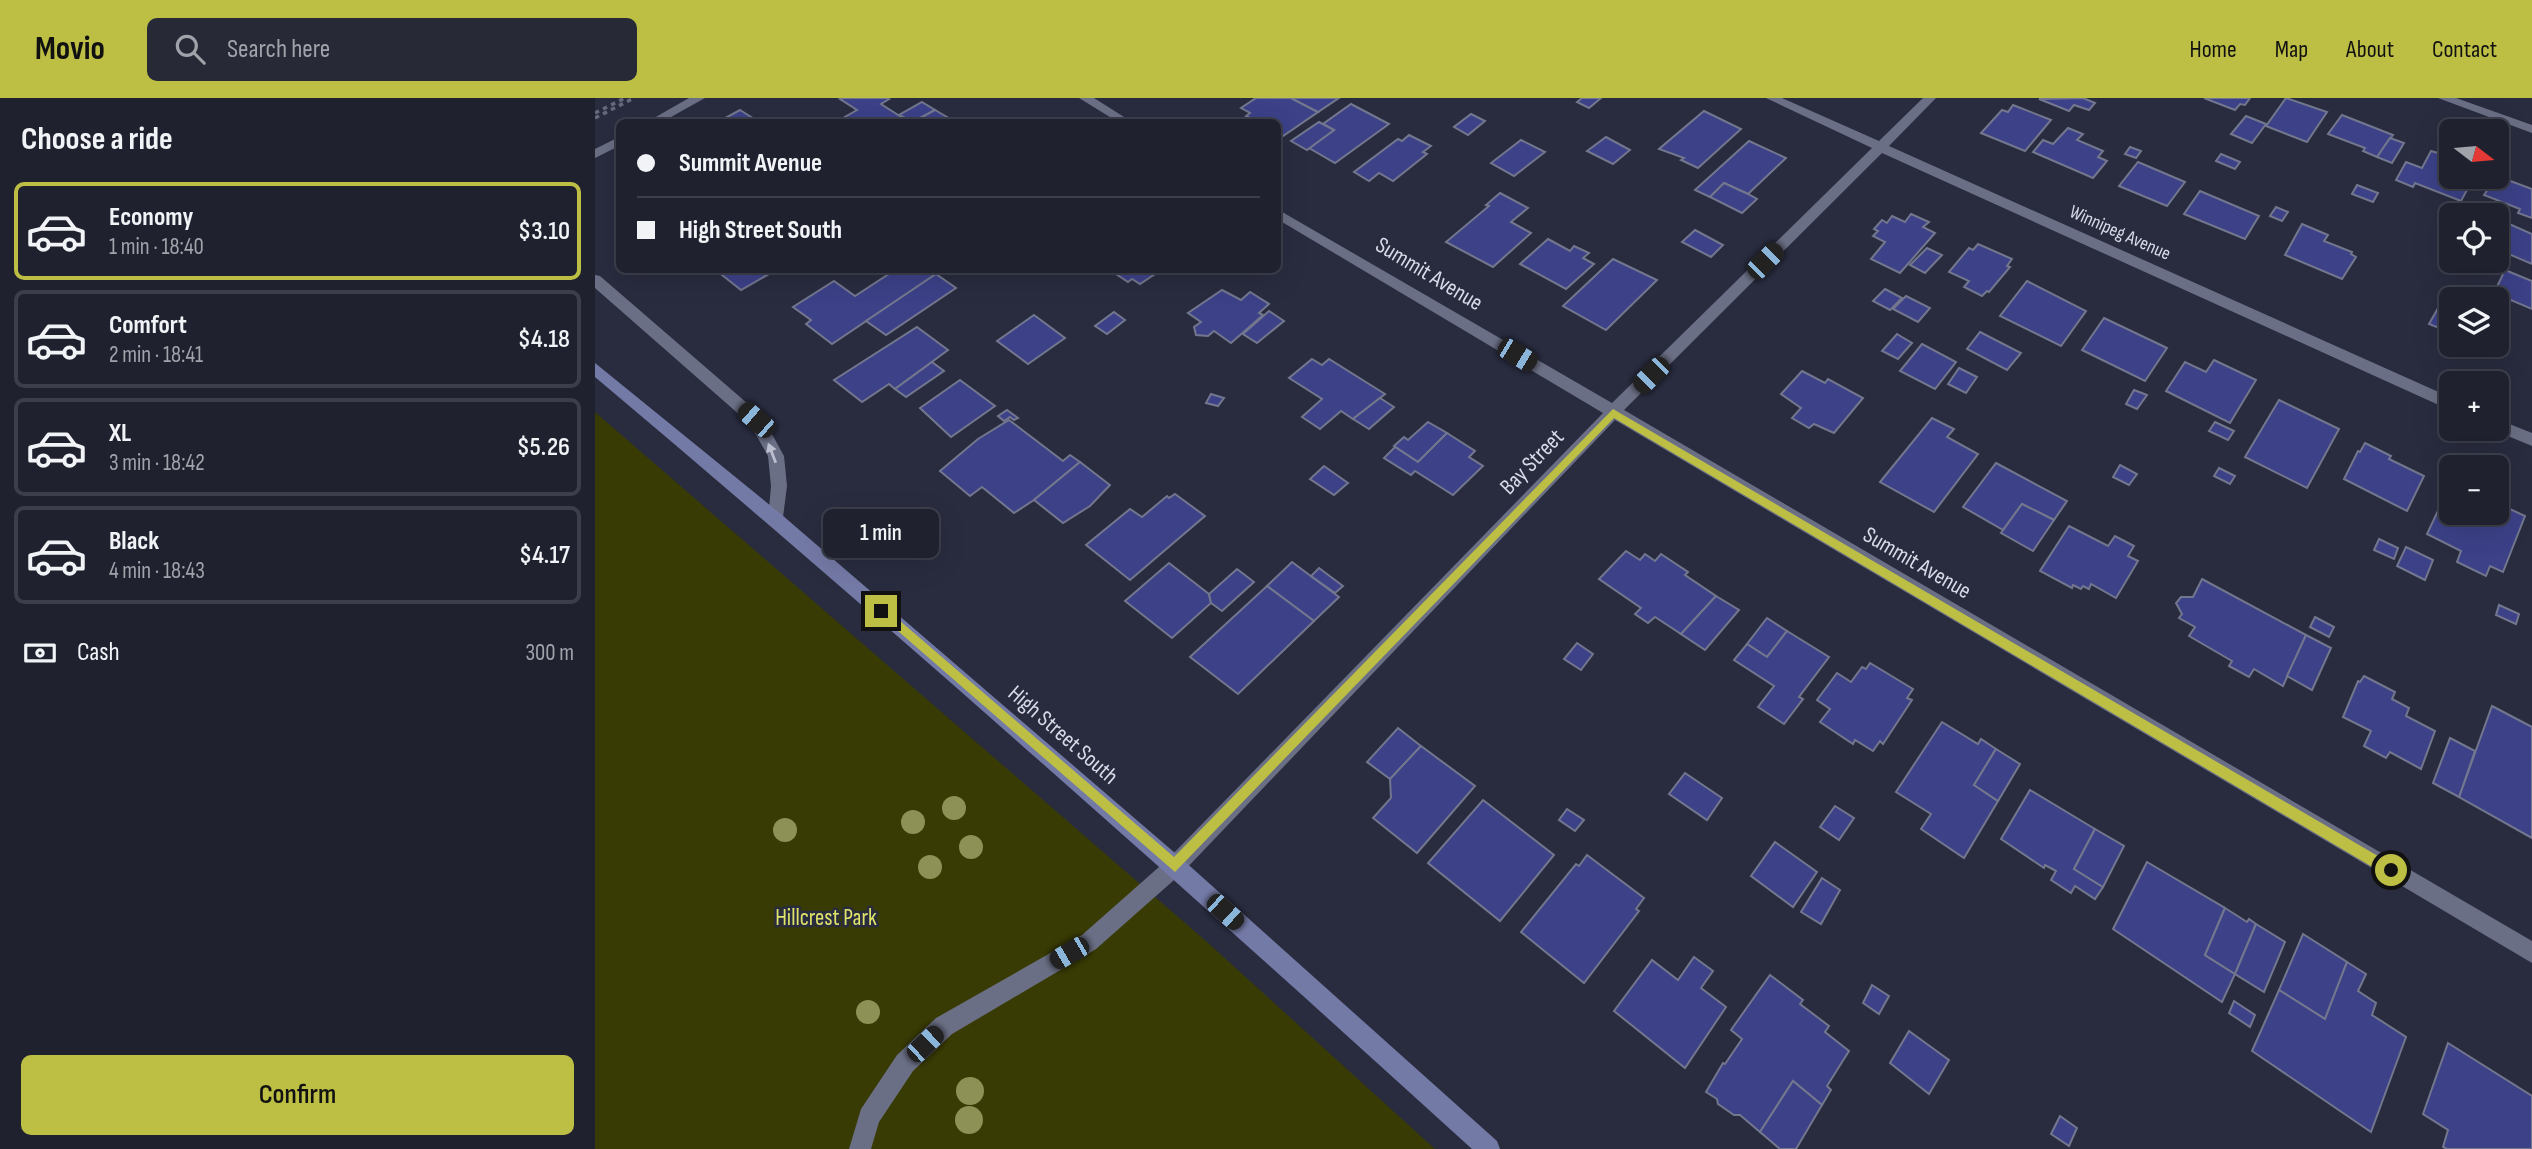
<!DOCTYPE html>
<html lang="en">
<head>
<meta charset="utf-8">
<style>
	:root { --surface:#1f212f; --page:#272937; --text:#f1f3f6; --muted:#a1a3aa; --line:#3c3e4b; --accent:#bcbf44 }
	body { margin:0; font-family:"Sofia Sans Condensed",sans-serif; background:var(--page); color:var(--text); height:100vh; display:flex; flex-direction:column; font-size:26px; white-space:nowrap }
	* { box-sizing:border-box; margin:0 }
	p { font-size:23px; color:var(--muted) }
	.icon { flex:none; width:38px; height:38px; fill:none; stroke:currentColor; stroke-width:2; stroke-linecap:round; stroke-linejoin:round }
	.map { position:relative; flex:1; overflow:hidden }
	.side { display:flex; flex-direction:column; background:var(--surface); width:595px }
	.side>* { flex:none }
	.banner { position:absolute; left:21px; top:21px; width:665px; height:154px; border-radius:10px; box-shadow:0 7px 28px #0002,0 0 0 2px var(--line); display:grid; align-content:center; height:154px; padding:0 21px; background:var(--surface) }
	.needle { width:46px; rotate:106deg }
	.buttons { position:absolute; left:1844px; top:21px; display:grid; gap:14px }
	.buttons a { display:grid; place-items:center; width:70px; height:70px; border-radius:10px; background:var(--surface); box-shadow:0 7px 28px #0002,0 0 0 2px var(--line); font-size:35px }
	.end { position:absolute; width:32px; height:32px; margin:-16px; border:9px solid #bcbf44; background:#111; box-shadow:0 0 0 4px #111 }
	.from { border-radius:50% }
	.bubble { position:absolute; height:49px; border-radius:10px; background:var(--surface); box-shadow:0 7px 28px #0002,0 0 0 2px var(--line); font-size:23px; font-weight:600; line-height:49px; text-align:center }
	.car { position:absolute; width:21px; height:42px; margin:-21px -10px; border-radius:9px; box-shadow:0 0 5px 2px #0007; background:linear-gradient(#222 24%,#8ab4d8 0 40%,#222 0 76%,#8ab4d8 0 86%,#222 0) }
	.banner b { display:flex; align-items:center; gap:24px; height:66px; font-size:26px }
	.banner b+b { border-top:2px solid var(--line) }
	.banner i { width:18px; height:18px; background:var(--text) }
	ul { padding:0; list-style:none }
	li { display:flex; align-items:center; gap:21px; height:98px; margin:0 14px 10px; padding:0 7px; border:4px solid var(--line); border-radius:10px }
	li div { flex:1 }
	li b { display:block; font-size:26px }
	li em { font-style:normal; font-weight:600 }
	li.selected { border-color:var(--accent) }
	li>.icon { width:63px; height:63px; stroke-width:1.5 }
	h2 { padding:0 21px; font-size:32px; line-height:84px }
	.pay { display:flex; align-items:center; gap:18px; height:77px; padding:0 21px; font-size:26px }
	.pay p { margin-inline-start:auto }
	.cta { display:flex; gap:14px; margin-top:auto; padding:14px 21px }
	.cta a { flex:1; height:80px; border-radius:10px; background:var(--accent); color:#111; font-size:28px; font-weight:600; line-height:80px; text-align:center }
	header { display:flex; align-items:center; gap:42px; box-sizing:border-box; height:98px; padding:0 35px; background:var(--accent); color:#111 }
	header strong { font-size:33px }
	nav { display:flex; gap:38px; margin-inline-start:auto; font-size:24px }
	.search { width:490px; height:63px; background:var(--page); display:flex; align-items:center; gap:18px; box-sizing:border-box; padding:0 24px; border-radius:10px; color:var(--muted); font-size:26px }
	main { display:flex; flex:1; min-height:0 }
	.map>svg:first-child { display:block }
	.green { fill:#393b04 }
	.building { fill:#3c4188; stroke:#73778e; stroke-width:2 }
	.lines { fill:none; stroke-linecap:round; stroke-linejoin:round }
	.path { stroke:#66697a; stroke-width:3.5; stroke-dasharray:4.5 4.5; stroke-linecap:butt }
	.minor { fill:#6b6f85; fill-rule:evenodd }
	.secondary { fill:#747aa6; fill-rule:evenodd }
	.tree { fill:#8e9156 }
	.oneway { fill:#bcbfce }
	.route { fill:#bcbf44 }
	.labels { text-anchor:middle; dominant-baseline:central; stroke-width:5; stroke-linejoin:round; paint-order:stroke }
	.far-street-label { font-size:19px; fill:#d7dae7; stroke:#292c3f }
	.street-label { font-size:23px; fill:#d7dae7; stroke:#292c3f }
	.park-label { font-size:23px; fill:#e0e468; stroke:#292c3f }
</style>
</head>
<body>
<header>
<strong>Movio</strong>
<div class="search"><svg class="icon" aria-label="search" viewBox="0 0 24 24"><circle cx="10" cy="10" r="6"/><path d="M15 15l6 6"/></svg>Search here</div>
<nav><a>Home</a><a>Map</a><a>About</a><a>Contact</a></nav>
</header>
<main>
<section class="side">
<h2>Choose a ride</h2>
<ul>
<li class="selected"><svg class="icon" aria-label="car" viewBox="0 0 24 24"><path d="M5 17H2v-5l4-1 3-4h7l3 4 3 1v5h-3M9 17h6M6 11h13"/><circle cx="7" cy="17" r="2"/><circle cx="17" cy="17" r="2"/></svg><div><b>Economy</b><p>1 min · 18:40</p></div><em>$3.10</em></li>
<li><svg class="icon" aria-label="car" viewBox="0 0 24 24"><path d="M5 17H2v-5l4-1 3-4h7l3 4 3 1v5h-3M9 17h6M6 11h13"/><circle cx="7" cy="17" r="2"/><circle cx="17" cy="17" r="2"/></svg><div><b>Comfort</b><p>2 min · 18:41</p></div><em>$4.18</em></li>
<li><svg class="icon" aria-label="car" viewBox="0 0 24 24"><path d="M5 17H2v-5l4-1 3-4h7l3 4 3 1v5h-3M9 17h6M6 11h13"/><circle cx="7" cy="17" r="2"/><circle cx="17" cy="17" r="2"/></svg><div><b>XL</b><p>3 min · 18:42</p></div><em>$5.26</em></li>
<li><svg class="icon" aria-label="car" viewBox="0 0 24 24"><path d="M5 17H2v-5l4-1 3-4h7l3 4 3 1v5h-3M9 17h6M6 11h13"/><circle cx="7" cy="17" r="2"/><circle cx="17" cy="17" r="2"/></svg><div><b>Black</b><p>4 min · 18:43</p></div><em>$4.17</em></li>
</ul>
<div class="pay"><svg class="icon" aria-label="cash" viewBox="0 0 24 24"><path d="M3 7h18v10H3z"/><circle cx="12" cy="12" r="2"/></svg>Cash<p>300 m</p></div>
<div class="cta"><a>Confirm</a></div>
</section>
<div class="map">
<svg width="1937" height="1051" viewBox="0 0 1937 1051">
	<rect width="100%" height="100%" fill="#292c3f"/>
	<!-- green -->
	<path class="green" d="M0 314 612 844 840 1051H0Z"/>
	<!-- building -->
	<g class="building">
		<path d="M248 0H292L294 1 286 6 314 24H241L262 12 245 1Z"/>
		<path d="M661 0H696L723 14 688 38 682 35V24H663L651 18 655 15 646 10Z"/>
		<path d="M696 0H744L723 14Z"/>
		<path d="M987 0H1006L994 10 982 4Z"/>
		<path d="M1488 0 1500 5 1494 12 1479 7 1474 13 1444 1Z"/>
		<path d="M1609 0H1655L1650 7 1645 6 1640 12Z"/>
		<path d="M1691 0 1732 14 1712 44 1671 28Z"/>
		<path d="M327 4 340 12 318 24 304 17Z"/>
		<path d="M756 6 794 26 740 65 714 50 739 32 728 26Z"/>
		<path d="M1418 7 1456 22 1430 53 1386 35 1407 12 1413 14Z"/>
		<path d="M145 12 164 24H123Z"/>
		<path d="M340 12 352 19 344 24H318Z"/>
		<path d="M1109 13 1146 31 1103 70 1086 62 1089 60 1064 51Z"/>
		<path d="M876 16 890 23 873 37 859 29Z"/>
		<path d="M1747 17 1798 37 1782 59 1768 53 1770 50 1733 36Z"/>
		<path d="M1651 18 1671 26 1657 45 1636 36Z"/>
		<path d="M724 24 739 32 712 52 696 43Z"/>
		<path d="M1473 30 1488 36 1482 42 1508 53 1503 59 1512 63 1498 80 1438 54 1448 42 1458 46Z"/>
		<path d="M814 37 836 48 828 54 832 56 798 83 784 75 774 83 759 74 803 41 807 43Z"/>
		<path d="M1011 39 1035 52 1018 66 992 53Z"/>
		<path d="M1795 40 1809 45 1797 65 1782 59Z"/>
		<path d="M926 42 950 54 919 78 896 65Z"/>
		<path d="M1154 43 1191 60 1153 96 1129 85 1115 99 1100 92Z"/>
		<path d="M1535 49 1546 53 1541 60 1530 56Z"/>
		<path d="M1836 53 1857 59V79H1879L1866 103 1820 85 1818 89 1801 82 1811 64 1827 70Z"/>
		<path d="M1626 56 1645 64 1640 71 1621 63Z"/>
		<path d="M1543 64 1590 84 1572 108 1524 88Z"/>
		<path d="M1902 78 1937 91V120L1923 115 1925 111 1889 97Z"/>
		<path d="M1129 85 1153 96 1162 101 1147 115 1115 99Z"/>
		<path d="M1762 87 1783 95 1778 104 1757 96Z"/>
		<path d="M1605 93 1664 118 1650 141 1589 116Z"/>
		<path d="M905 95 933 110 916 124 936 135 898 169 851 144 894 108 891 107Z"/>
		<path d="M1681 109 1693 114 1687 123 1675 118Z"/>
		<path d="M1316 116 1334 124 1328 129 1340 135 1305 175 1276 161 1290 144 1278 138 1283 133 1279 131 1287 122 1292 125 1297 118 1310 124Z"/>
		<path d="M1912 125 1937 136V166L1902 151V143Z"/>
		<path d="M1707 126 1733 137 1729 143 1757 154 1756 156 1761 159 1747 181 1690 157Z"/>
		<path d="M1100 132 1128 147 1116 159 1087 144Z"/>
		<path d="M953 141 975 153 979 148 994 155 988 160 999 166 971 191 925 166Z"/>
		<path d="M1383 146 1417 161 1412 168 1415 169 1394 194 1392 193 1387 198 1369 189 1374 183 1354 174 1374 150 1378 152Z"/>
		<path d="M1332 150 1347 157 1330 175 1315 167Z"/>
		<path d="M1018 161 1062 182 1011 232 968 208Z"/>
		<path d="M138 172H181L146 192 127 177Z"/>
		<path d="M300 172H334L341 176 237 246 211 226 216 222 198 209 239 183 260 198Z"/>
		<path d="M515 172H566L545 186 537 181 533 184Z"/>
		<path d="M1910 172 1937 183V211L1899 195Z"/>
		<path d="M341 176 361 190 291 237 271 223Z"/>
		<path d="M1432 183 1491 213 1466 248 1405 218Z"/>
		<path d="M1290 191 1307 200 1295 212 1278 203Z"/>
		<path d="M627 192 646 202 655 194 674 206 664 215 668 217 636 245 619 233 613 238 601 237 599 229 606 224 593 215Z"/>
		<path d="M1851 196 1864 201H1857V235L1834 226Z"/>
		<path d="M1311 198 1335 210 1323 224 1298 211Z"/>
		<path d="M674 213 689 223 662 245 648 236Z"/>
		<path d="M519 214 530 222 512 236 500 228Z"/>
		<path d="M439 217 470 240 433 266 402 243Z"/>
		<path d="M1509 220 1572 250 1550 283 1487 252Z"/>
		<path d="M322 229 353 252 300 291 294 286 267 304 239 282Z"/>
		<path d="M1385 234 1426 255 1412 272 1372 251Z"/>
		<path d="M1302 236 1317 245 1303 261 1287 253Z"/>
		<path d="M1327 246 1361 264 1340 291 1305 273Z"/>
		<path d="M717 261 727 267 734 261 790 296 758 321 746 313 725 331 707 319 727 301 694 280Z"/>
		<path d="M1619 262 1661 282 1635 325 1571 293 1590 264 1611 274Z"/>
		<path d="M337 264 349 273 311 299 300 291Z"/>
		<path d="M1364 270 1382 279 1371 295 1353 286Z"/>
		<path d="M1207 273 1230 285 1233 281 1268 300 1239 335 1219 326 1214 330 1197 320 1206 310 1186 296Z"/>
		<path d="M365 282 400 308 356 339 325 310Z"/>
		<path d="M1539 292 1552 297 1542 311 1531 306Z"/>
		<path d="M616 296 629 300 623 308 611 305Z"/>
		<path d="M785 300 799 309 774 331 758 321Z"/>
		<path d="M1684 302 1744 331 1712 390 1650 359Z"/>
		<path d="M412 312 423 320 419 322 415 319 409 323 403 318Z"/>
		<path d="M1337 320 1359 331 1352 339 1383 356 1339 414 1285 384Z"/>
		<path d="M414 322 468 363 475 357 485 364 439 402 419 415 387 389 375 398 345 373 383 341Z"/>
		<path d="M833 324 852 335 823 364 799 348 809 339 813 342Z"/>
		<path d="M1620 324 1639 333 1633 342 1614 333Z"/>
		<path d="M852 335 880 353 874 359 888 368 858 397 820 373 816 377 789 360 800 349 823 364Z"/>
		<path d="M1770 345 1796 358 1794 361 1829 378 1812 413 1749 381 1763 353 1765 354Z"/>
		<path d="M485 364 515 387 495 408 468 425 439 402Z"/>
		<path d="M1401 365 1472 403 1459 422 1427 406 1408 432 1368 409Z"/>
		<path d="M1525 367 1542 376 1534 387 1518 379Z"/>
		<path d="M729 368 753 385 739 397 715 381Z"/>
		<path d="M1624 370 1640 378 1635 386 1619 378Z"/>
		<path d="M580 396 610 418 535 482 491 447 535 411 547 419 572 398 574 400Z"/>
		<path d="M1848 402 1857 407V415H1874L1882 418 1884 415H1902V405L1930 418 1908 474 1895 468 1891 478 1862 464 1866 453 1832 436Z"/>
		<path d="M1427 406 1459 422 1438 453 1406 435Z"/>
		<path d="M1474 428 1513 448 1520 438 1539 448 1533 458 1543 463 1521 500 1496 486 1494 491 1488 488 1486 491 1478 487 1477 490 1445 473Z"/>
		<path d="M1784 441 1803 450 1799 461 1779 452Z"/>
		<path d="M1811 449 1838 462 1830 482 1802 468Z"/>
		<path d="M1031 453 1045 462 1050 456 1060 463 1066 456 1093 474 1090 477 1121 498 1086 536 1060 519 1053 525 1040 516 1046 510 1004 481Z"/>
		<path d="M697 464 744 499 719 523 672 488Z"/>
		<path d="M574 465 614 496 616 505 577 540 530 503Z"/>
		<path d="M724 470 748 488 740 495 716 478Z"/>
		<path d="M642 471 659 484 627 513 616 505 614 496Z"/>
		<path d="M1607 481 1711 537 1688 588 1659 571 1654 579 1634 568 1637 563 1594 538 1600 529 1584 520 1587 516 1581 505 1586 499H1598Z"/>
		<path d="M672 488 719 523 643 596 595 559Z"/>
		<path d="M1121 498 1144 512 1110 552 1086 536Z"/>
		<path d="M1904 507 1924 516 1921 526 1901 517Z"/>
		<path d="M1720 519 1739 529 1734 539 1715 529Z"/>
		<path d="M1172 520 1192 533 1172 559 1152 546Z"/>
		<path d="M1192 533 1234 559 1204 599 1208 601 1189 626 1163 609 1179 588 1139 562 1152 546 1172 559Z"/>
		<path d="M1711 537 1736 550 1717 592 1692 578Z"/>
		<path d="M982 545 998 556 986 572 969 561Z"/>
		<path d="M1275 565 1318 591 1312 600 1317 602 1288 646 1285 643 1278 653 1260 642 1258 646 1225 624 1235 611 1222 602 1242 575 1256 584 1267 569 1271 571Z"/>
		<path d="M1769 578 1800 594 1797 601 1814 610 1811 618 1840 633 1826 671 1795 654 1791 660 1769 648 1776 633 1748 619 1763 583 1765 584Z"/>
		<path d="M1897 608 1937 629V740L1864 699Z"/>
		<path d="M1347 624 1383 646 1386 641 1401 651 1379 687 1403 703 1369 760 1326 731 1336 716 1301 694Z"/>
		<path d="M803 630 826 648 795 681 772 664Z"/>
		<path d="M1855 640 1880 653 1864 699 1838 685Z"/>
		<path d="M826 648 880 688 822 755 778 720 796 700 795 681Z"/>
		<path d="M1401 651 1425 666 1403 703 1379 687Z"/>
		<path d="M1090 675 1127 700 1112 722 1074 696Z"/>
		<path d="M1435 692 1500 731 1479 771 1508 789 1500 801 1480 788 1476 795 1456 782 1461 773 1450 767 1449 770 1406 741Z"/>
		<path d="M888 702 959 757 905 823 833 765Z"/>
		<path d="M1240 708 1259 720 1244 742 1225 729Z"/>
		<path d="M972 711 989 722 980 733 964 722Z"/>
		<path d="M1500 731 1529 748 1508 789 1479 771Z"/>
		<path d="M1180 744 1222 774 1198 809 1156 778Z"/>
		<path d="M992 757 1049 800 1041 811 1044 813 989 885 926 834 981 766 984 768Z"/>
		<path d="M1552 764 1630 810 1610 857 1640 876 1627 904 1518 831Z"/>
		<path d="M1227 780 1245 792 1226 826 1206 814Z"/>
		<path d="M1630 810 1652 824 1654 821 1661 826 1640 876 1610 857Z"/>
		<path d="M1661 826 1690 844 1669 894 1640 876Z"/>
		<path d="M1708 836 1752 864 1730 921 1684 892Z"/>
		<path d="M1099 859 1118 873 1106 890 1131 909 1090 970 1019 913 1057 862 1083 882Z"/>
		<path d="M1752 864 1771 876 1763 893 1781 905 1777 917 1811 939 1776 1034 1657 953 1684 892 1730 921Z"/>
		<path d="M1175 877 1208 902 1205 906 1234 928 1230 934 1254 953 1232 988 1236 992 1227 1007 1198 983 1165 1034 1145 1017H1139L1123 1006 1122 1001 1111 994 1128 965 1130 966 1147 941 1136 932Z"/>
		<path d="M1277 887 1294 898 1284 916 1268 905Z"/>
		<path d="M1639 903 1660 917 1655 929 1634 915Z"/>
		<path d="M1314 933 1354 962 1334 996 1295 965Z"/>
		<path d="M1853 945 1937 998V1051H1852L1848 1049 1853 1032 1828 1016Z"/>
		<path d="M1198 983 1227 1007 1201 1051H1185L1165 1034Z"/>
		<path d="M1465 1018 1482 1030 1474 1048 1456 1036Z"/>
	</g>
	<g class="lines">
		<!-- path -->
		<g class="path">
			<path d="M0 15 30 0"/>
			<path d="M0 20 39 0"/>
		</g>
		<!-- minor -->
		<g class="minor">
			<path d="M94 0H110L67 24H52Z"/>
			<path d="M484 0H499L537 24H523Z"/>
			<path d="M1171 0H1187L1284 43 1328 0H1341L1294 48 1857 300V313L1287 55 1029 312 1937 843V865L1020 322 587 775 501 851 357 936 318 973 284 1024 276 1051H254L266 1011 302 957 341 920 487 837 573 761 1008 315 682 121V111L1017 305 1277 50Z"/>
			<path d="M1843 0H1861L1937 27V35Z"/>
			<path d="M24 39V48L0 60V51Z"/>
			<path d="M0 177 5 178 167 318 189 358 192 388 187 427H175L173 422 176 388 173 358 155 326 0 190Z"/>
			<path d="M1902 321 1937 335V348L1896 331H1902Z"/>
		</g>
		<!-- secondary -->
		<path class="secondary" d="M0 265 187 417 587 761 902 1043 905 1051H877C589 789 298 530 0 279Z"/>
	</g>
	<!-- trees -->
	<g class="tree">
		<circle cx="359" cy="710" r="12"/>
		<circle cx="318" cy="724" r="12"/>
		<circle cx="190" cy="732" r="12"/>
		<circle cx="376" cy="749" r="12"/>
		<circle cx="335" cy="769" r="12"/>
		<circle cx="273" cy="914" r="12"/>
		<circle cx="375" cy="993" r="14"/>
		<circle cx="374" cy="1022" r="14"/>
	</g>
	<!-- one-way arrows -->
	<defs><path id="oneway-solid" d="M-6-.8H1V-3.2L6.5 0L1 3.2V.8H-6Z" transform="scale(1.75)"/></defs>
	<use class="oneway" href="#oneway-solid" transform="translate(177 355) rotate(-111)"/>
	<!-- route -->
	<path class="route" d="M1018 311 1800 768V777H1791L1019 320 580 774 280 513 282 510H290L579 759Z"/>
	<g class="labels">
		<!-- far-street labels -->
		<g class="far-street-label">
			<text transform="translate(1525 135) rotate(24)">Winnipeg Avenue</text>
		</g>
		<!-- street labels -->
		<g class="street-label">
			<text transform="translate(834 176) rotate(31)">Summit Avenue</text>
			<text transform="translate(937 364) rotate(-46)">Bay Street</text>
			<text transform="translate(1322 465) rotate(30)">Summit Avenue</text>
			<text transform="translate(468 637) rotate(41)">High Street South</text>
		</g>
		<!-- park labels -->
		<g class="park-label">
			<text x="231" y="820">Hillcrest Park</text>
		</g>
	</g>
</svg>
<div class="buttons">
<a><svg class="needle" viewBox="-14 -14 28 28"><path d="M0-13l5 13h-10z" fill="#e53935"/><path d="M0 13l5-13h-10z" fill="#a1a3aa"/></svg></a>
<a><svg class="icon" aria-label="locate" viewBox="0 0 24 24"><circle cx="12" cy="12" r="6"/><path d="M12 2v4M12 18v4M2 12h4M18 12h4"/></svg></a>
<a><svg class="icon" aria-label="layers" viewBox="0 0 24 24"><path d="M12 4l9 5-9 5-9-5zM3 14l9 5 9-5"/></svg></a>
<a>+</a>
<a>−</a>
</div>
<i class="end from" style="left:1796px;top:772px"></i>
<i class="end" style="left:286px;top:513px"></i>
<div class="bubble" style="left:228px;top:411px;width:116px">1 min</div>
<i class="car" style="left:1170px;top:163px;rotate:45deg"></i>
<i class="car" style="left:922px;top:257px;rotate:121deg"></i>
<i class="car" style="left:1056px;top:277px;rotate:225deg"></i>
<i class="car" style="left:161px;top:322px;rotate:311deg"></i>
<i class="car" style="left:630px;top:814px;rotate:132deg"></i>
<i class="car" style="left:474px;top:855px;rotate:240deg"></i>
<i class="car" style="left:330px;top:946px;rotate:46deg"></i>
<div class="banner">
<b><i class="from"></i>Summit Avenue</b>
<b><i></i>High Street South</b>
</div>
</div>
</main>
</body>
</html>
